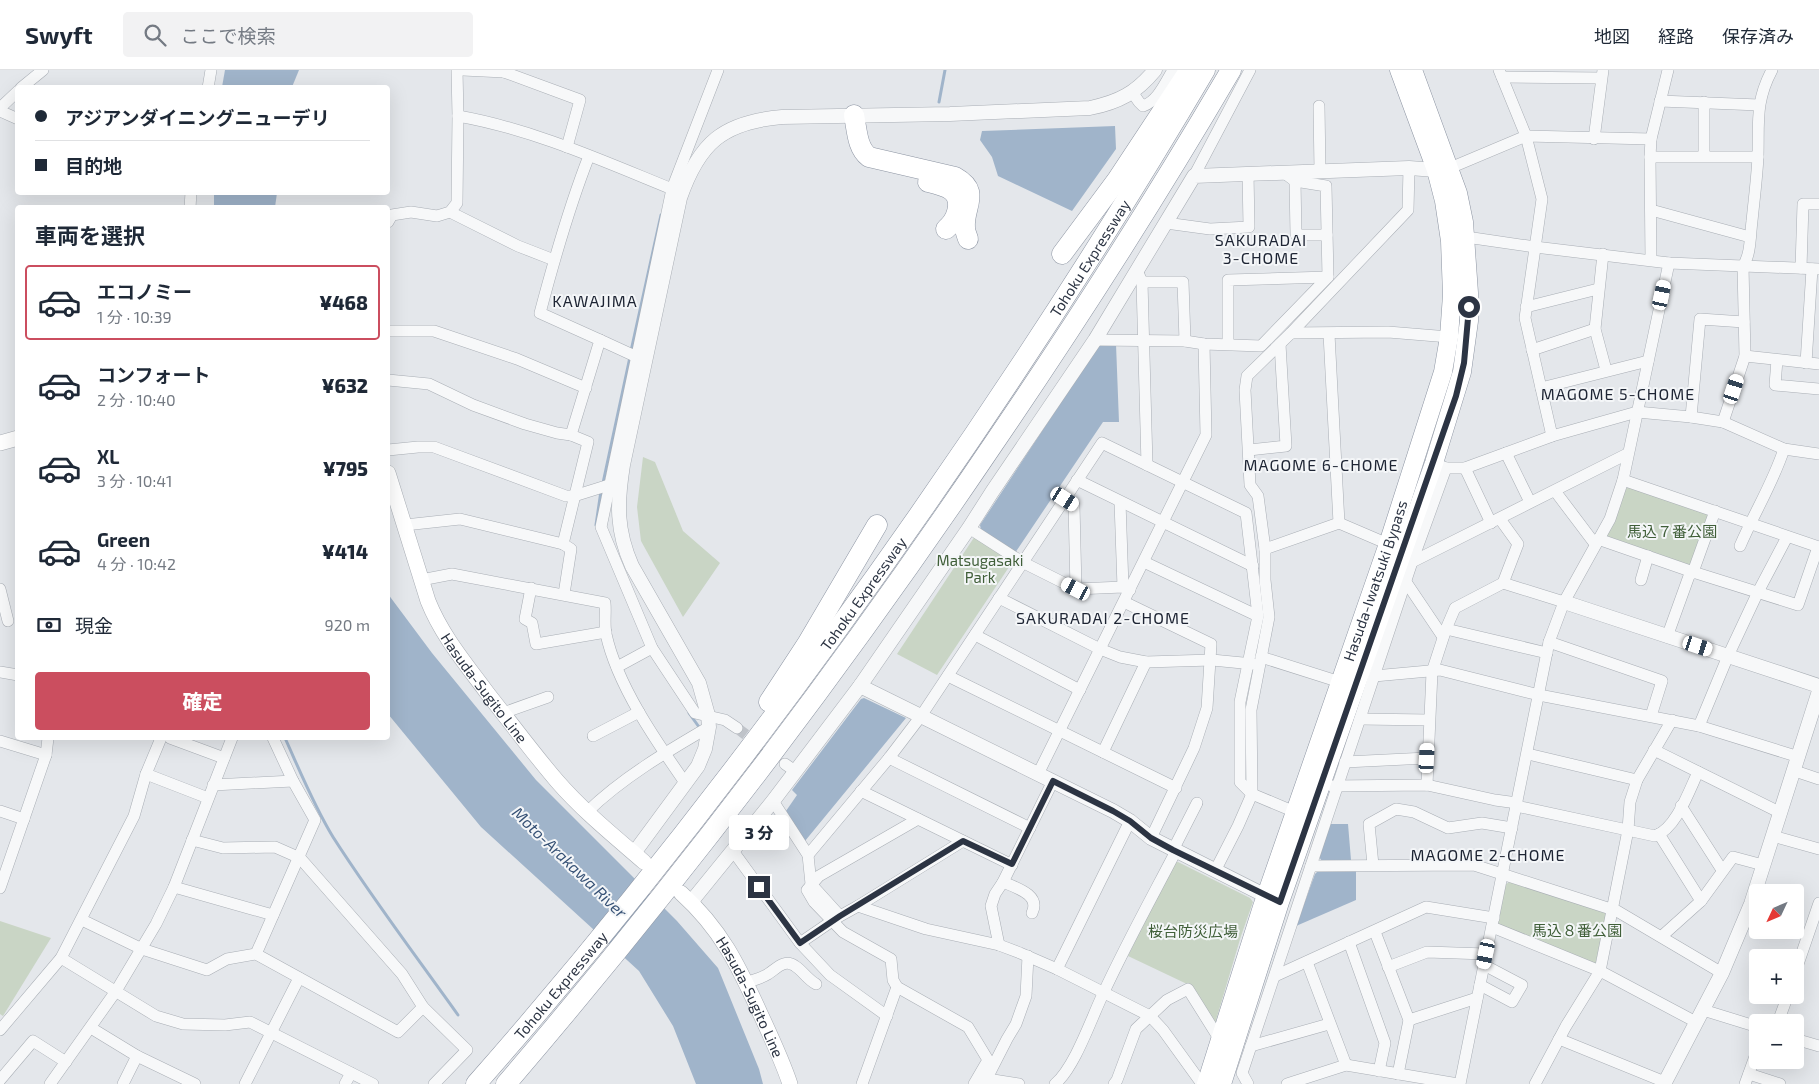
<!DOCTYPE html>
<html lang="ja">
<head>
<meta charset="utf-8">
<style>
	:root { --surface:#fff; --page:#f2f2f3; --text:#1f2937; --muted:#747a83; --line:#e0e1e3; --accent:#cb4e5f }
	body { margin:0; font-family:"Exo 2","Noto Sans JP",sans-serif; background:var(--page); color:var(--text); height:100vh; display:flex; flex-direction:column; font-size:19px; white-space:nowrap }
	* { box-sizing:border-box; margin:0 }
	p { font-size:16px; color:var(--muted) }
	.icon { flex:none; width:28px; height:28px; fill:none; stroke:currentColor; stroke-width:2; stroke-linecap:round; stroke-linejoin:round }
	.map { position:relative; flex:1; overflow:hidden }
	.sheet { position:absolute; left:15px; top:135px; width:375px; height:535px; display:flex; flex-direction:column; background:var(--surface); border-radius:5px; box-shadow:0 5px 20px #0002 }
	.sheet>* { flex:none }
	.top-card { position:absolute; left:15px; top:15px; width:375px; height:110px; border-radius:5px; box-shadow:0 5px 20px #0002; display:grid; align-content:center; height:110px; padding:0 20px; background:var(--surface) }
	.needle { width:32px; rotate:226deg }
	.controls { position:absolute; left:1749px; top:814px; display:grid; gap:10px }
	.controls a { display:grid; place-items:center; width:55px; height:55px; border-radius:5px; background:var(--surface); box-shadow:0 5px 20px #0002; font-size:25px }
	.end { position:absolute; width:22px; height:22px; margin:-11px; border:6px solid #2c3443; background:#fff; box-shadow:0 0 0 2px #fff }
	.from { border-radius:50% }
	.bubble { position:absolute; height:35px; border-radius:5px; background:var(--surface); box-shadow:0 5px 20px #0002; font-size:16px; font-weight:800; line-height:35px; text-align:center }
	.car { position:absolute; width:15px; height:30px; margin:-15px -8px; border-radius:6px; box-shadow:0 0 4px 1px #0007; background:linear-gradient(#fff 24%,#345 0 40%,#fff 0 76%,#345 0 86%,#fff 0) }
	.top-card b { display:flex; align-items:center; gap:18px; height:48px; font-size:19px }
	.top-card b+b { border-top:1px solid var(--line) }
	.top-card i { width:12px; height:12px; background:var(--text) }
	ul { padding:0; list-style:none }
	li { display:flex; align-items:center; gap:15px; height:75px; margin:0 10px 8px; padding:0 10px; border:2px solid transparent; border-radius:5px }
	li div { flex:1 }
	li b { display:block; font-size:19px }
	li em { font-style:normal; font-weight:800 }
	li.on { border-color:var(--accent) }
	li>.icon { width:45px; height:45px; stroke-width:1.5 }
	h2 { padding:0 20px; font-size:22px; line-height:60px }
	.pay { display:flex; align-items:center; gap:12px; height:55px; padding:0 20px; font-size:19px }
	.pay p { margin-inline-start:auto }
	.button { display:flex; gap:10px; margin-top:auto; padding:10px 20px }
	.button a { flex:1; height:58px; border-radius:5px; background:var(--accent); color:#fff; font-size:20px; font-weight:800; line-height:58px; text-align:center }
	header { display:flex; align-items:center; gap:30px; box-sizing:border-box; height:70px; padding:0 25px; background:var(--surface); border-bottom:1px solid var(--line) }
	header strong { font-size:24px }
	nav { display:flex; gap:28px; margin-inline-start:auto; font-size:18px }
	.search { width:350px; height:45px; background:var(--page); display:flex; align-items:center; gap:12px; box-sizing:border-box; padding:0 18px; border-radius:5px; color:var(--muted); font-size:19px }
	.map>svg:first-child { display:block }
	.green { fill:#c9d5c5 }
	.water { fill:#a0b4ca }
	.lines { fill:none; stroke-linecap:round; stroke-linejoin:round }
	.stream { stroke:#a0b4ca; stroke-width:3 }
	.minor-tunnel { stroke:#bfc3c9; stroke-width:11; stroke-dasharray:11 5.5; stroke-linecap:butt }
	.minor-casing { stroke:#a9aeb5; stroke-width:12 }
	.tertiary-casing { stroke:#a9aeb5; stroke-width:15 }
	.secondary-casing { stroke:#a9aeb5; stroke-width:16 }
	.trunk-casing { stroke:#8c94a2; stroke-width:19 }
	.motorway-casing { stroke:#8c94a2; stroke-width:21 }
	.minor { stroke:#f7f8f9; stroke-width:11 }
	.tertiary { stroke:#f7f8f9; stroke-width:14 }
	.secondary { stroke:#fff; stroke-width:15 }
	.trunk { stroke:#fff; stroke-width:18 }
	.motorway { stroke:#fff; stroke-width:20 }
	.route { stroke:#2c3443; stroke-width:6 }
	.labels { text-anchor:middle; dominant-baseline:central; stroke-width:4; stroke-linejoin:round; paint-order:stroke }
	.street-label { font-size:15px; fill:#2c3443; stroke:#f4f6f8 }
	.park-label { font-size:15px; fill:#405f39; stroke:#f4f6f8 }
	.neighbourhood-label { font-size:16px; letter-spacing:1px; fill:#1e2534; stroke:#f4f6f8 }
	.water-label { font-size:16px; font-style:italic; fill:#375276; stroke:#f4f6f8 }
</style>
</head>
<body>
<header>
<strong>Swyft</strong>
<div class="search"><svg class="icon" aria-label="search" viewBox="0 0 24 24"><circle cx="10" cy="10" r="6"/><path d="M15 15l6 6"/></svg>ここで検索</div>
<nav><a>地図</a><a>経路</a><a>保存済み</a></nav>
</header>
<div class="map">
<svg width="1819" height="1014" viewBox="0 0 1819 1014">
	<rect width="100%" height="100%" fill="#e4e7eb"/>
	<!-- green -->
	<g class="green">
		<path d="M643 387 655 392 683 461 720 493 683 547 641 471 637 437Z"/>
		<path d="M1627 417 1711 445 1691 496 1605 467Z"/>
		<path d="M975 466 1013 491 937 605 897 584Z"/>
		<path d="M1178 792 1250 828 1253 832 1241 866 1214 957 1187 914 1128 886 1173 793Z"/>
		<path d="M1509 812 1603 840 1607 845 1595 896 1500 856 1498 852 1505 815Z"/>
		<path d="M0 851 51 868 3 946 0 944Z"/>
	</g>
	<!-- water -->
	<g class="water">
		<path d="M225 0H299L292 17H222Z"/>
		<path d="M1115 56 1116 79 1072 141 998 106 992 87 980 70 982 61Z"/>
		<path d="M214 123V122L277 123 275 137 214 138Z"/>
		<path d="M1116 274 1119 352H1103L1015 483 981 460 980 455 1099 275Z"/>
		<path d="M388 524 432 583 536 710 677 851 718 898 759 999 763 1014H696L673 956 639 901 481 757 388 644Z"/>
		<path d="M864 628 906 648 805 771 786 741 797 725 792 720 861 629Z"/>
		<path d="M1330 754H1348L1351 790 1322 791 1319 787Z"/>
		<path d="M1318 801H1356V830L1296 856 1315 804Z"/>
	</g>
	<g class="lines">
		<!-- stream -->
		<g class="stream">
			<path d="M939 32 945 0"/>
			<path d="M631 281 661 145"/>
			<path d="M603 413 630 287"/>
			<path d="M596 455 601 421"/>
			<path d="M689 643 699 657"/>
			<path d="M285 668C300 701 314 736 333 767 372 828 416 886 458 945"/>
		</g>
		<!-- minor-tunnel -->
		<path class="minor-tunnel" d="M737 658 775 687"/>
		<!-- minor casing -->
		<g class="minor-casing">
			<g id="minor">
				<path d="M463 0 504 2"/>
				<path d="M504 0V2L580 30 567 77"/>
				<path d="M718 0 672 119 601 457 652 578 695 643 725 650 737 658"/>
				<path d="M1499 0 1526 66 1542 129 1525 248 1552 366"/>
				<path d="M1502 7 1601 8"/>
				<path d="M21 18 43 0"/>
				<path d="M208 18 211 0"/>
				<path d="M1132 22 1139 32 1143 36C1158 31 1165 13 1173 0"/>
				<path d="M1660 31 1759 35"/>
				<path d="M1704 32V86"/>
				<path d="M1319 36 1320 101"/>
				<path d="M0 38 18 21"/>
				<path d="M0 41 18 49"/>
				<path d="M458 46C532 59 603 91 672 119"/>
				<path d="M1594 69 1603 0"/>
				<path d="M1650 87H1758"/>
				<path d="M1442 99 1450 98 1526 66 1651 69"/>
				<path d="M1194 106 1250 0"/>
				<path d="M1295 111 1296 165H1327"/>
				<path d="M190 138 191 122"/>
				<path d="M1651 140 1750 167"/>
				<path d="M450 142 518 176 554 190"/>
				<path d="M388 152 392 145 411 142 437 146 450 142 457 133 458 46 457 0"/>
				<path d="M1166 153 1210 159 1249 157 1248 103"/>
				<path d="M1466 169 1473 168 1535 177 1669 193 1819 199"/>
				<path d="M1603 184 1595 259 1606 300"/>
				<path d="M1651 190 1650 87 1651 69 1668 0"/>
				<path d="M1801 198 1803 134H1819"/>
				<path d="M1137 200 1142 212 1147 395"/>
				<path d="M1142 212H1183L1185 271"/>
				<path d="M1526 237 1598 219"/>
				<path d="M388 261H434L517 289 586 318"/>
				<path d="M1291 263 1388 262 1449 267"/>
				<path d="M1329 264 1339 453"/>
				<path d="M600 270 637 287"/>
				<path d="M1095 270 1185 271 1204 274 1261 276 1328 207 1326 116 1295 111 1283 102"/>
				<path d="M1228 274V210L1328 207"/>
				<path d="M1532 280 1595 259"/>
				<path d="M1745 286 1819 294"/>
				<path d="M1777 290 1775 315 1819 319"/>
				<path d="M1806 293 1812 199"/>
				<path d="M388 310 429 314 473 335 525 354 557 363 571 365"/>
				<path d="M1541 318 1648 291"/>
				<path d="M1691 347 1700 249 1744 252"/>
				<path d="M1723 352 1745 286 1743 196C1751 184 1750 166 1752 151 1754 130 1757 108 1758 86 1759 52 1755 32 1772 0"/>
				<path d="M388 380 418 377H434L566 426H574L609 415"/>
				<path d="M1249 380 1286 376 1280 274"/>
				<path d="M1506 383 1530 432"/>
				<path d="M1439 395 1446 398H1465L1552 366 1637 342 1691 347 1723 352 1784 379 1819 384"/>
				<path d="M1465 398 1491 453"/>
				<path d="M1077 410 1253 496"/>
				<path d="M1623 410 1819 477"/>
				<path d="M1555 421 1595 474"/>
				<path d="M1065 429 1074 435 1076 519"/>
				<path d="M1120 432 1123 517"/>
				<path d="M405 455 460 449 563 474"/>
				<path d="M969 458 1022 492 1076 519 1123 517 1130 520"/>
				<path d="M1598 469 1693 502 1798 535 1818 477"/>
				<path d="M1740 476C1754 443 1773 413 1784 379"/>
				<path d="M1265 479 1339 453 1388 474"/>
				<path d="M1144 492 1258 546"/>
				<path d="M1412 492 1627 384"/>
				<path d="M421 510 452 504 605 533C606 542 604 554 606 564 617 615 656 671 686 714"/>
				<path d="M1641 510 1648 486"/>
				<path d="M1406 512 1443 567"/>
				<path d="M1503 513 1564 532"/>
				<path d="M531 518 525 549 532 553 536 574 606 562"/>
				<path d="M0 519 8 551"/>
				<path d="M564 524 571 479 563 474 588 372 571 365 600 270 540 243C554 190 569 137 589 86"/>
				<path d="M999 528 1100 579 1120 587 1146 592 1212 590 1253 594"/>
				<path d="M1124 532 1211 574 1207 638 1194 678 1151 768"/>
				<path d="M1446 559 1547 583"/>
				<path d="M975 565 1080 620"/>
				<path d="M1667 567 1689 506 1693 502 1715 441"/>
				<path d="M1549 572 1662 611 1651 646"/>
				<path d="M1261 587 1340 612"/>
				<path d="M617 597 652 578"/>
				<path d="M0 602 18 605"/>
				<path d="M948 606 1176 718"/>
				<path d="M1374 606 1440 600 1539 625 1699 656 1799 687"/>
				<path d="M503 643 548 627"/>
				<path d="M1360 649 1429 650"/>
				<path d="M1699 656 1728 586 1758 522 1787 467"/>
				<path d="M593 666 639 642"/>
				<path d="M170 668 224 688"/>
				<path d="M0 671 46 685"/>
				<path d="M1654 680 1781 743"/>
				<path d="M1103 682 1146 592"/>
				<path d="M1528 684 1637 710"/>
				<path d="M889 688 1030 758"/>
				<path d="M1345 692 1427 688"/>
				<path d="M785 694 795 701"/>
				<path d="M1795 701 1819 709"/>
				<path d="M146 704 208 728"/>
				<path d="M1038 704 1206 365 1204 274"/>
				<path d="M213 715 293 711"/>
				<path d="M1427 715 1432 602 1446 559 1455 538 1503 513 1518 474 1500 449"/>
				<path d="M1332 716 1427 715 1495 730 1517 733"/>
				<path d="M861 721 1012 795"/>
				<path d="M773 731 808 785 811 814 840 846 858 836 926 859 999 875 1020 883 1057 899 1150 946 1163 960 1202 1014"/>
				<path d="M1516 736 1655 766C1676 759 1689 721 1698 702"/>
				<path d="M1681 736 1722 800"/>
				<path d="M0 741 24 749"/>
				<path d="M587 742C622 708 666 682 709 657"/>
				<path d="M918 749 819 806 807 820 814 832 843 862 891 889 893 910 897 917 968 957 988 990 974 1014"/>
				<path d="M1659 764 1701 831"/>
				<path d="M1773 766 1819 779"/>
				<path d="M192 770 223 778 275 777 300 788 402 904 423 937 467 980 434 1014"/>
				<path d="M1173 780 1197 733"/>
				<path d="M733 781 800 873 830 905 887 946"/>
				<path d="M808 785 889 688 921 646 1102 373 1246 443 1258 546 1240 632V712L1252 724 1295 742"/>
				<path d="M1373 795 1369 754 1396 739 1414 742 1448 758 1482 753 1512 758"/>
				<path d="M1311 796 1474 795 1617 841 1722 903"/>
				<path d="M1215 801 1238 756 1252 724 1251 640 1269 547 1265 510V479L1258 426 1250 415 1245 320 1247 306 1291 263 1408 140 1409 98"/>
				<path d="M1003 812C1017 818 1041 825 1032 843"/>
				<path d="M174 817 273 845"/>
				<path d="M0 818 46 685 48 668"/>
				<path d="M858 836 963 771"/>
				<path d="M82 850 142 879 207 900 227 889 256 884 398 962 423 937"/>
				<path d="M1492 857 1600 901 1696 952"/>
				<path d="M1375 862 1409 950 1398 1004"/>
				<path d="M1662 866 1701 831 1733 787 1763 795"/>
				<path d="M1349 872 1385 973 1379 1001"/>
				<path d="M800 873 838 847"/>
				<path d="M999 875 991 836 995 824 1003 812 1053 711"/>
				<path d="M256 884 315 750 293 711 273 668"/>
				<path d="M61 888 156 946 183 954 225 955 250 952 373 1014"/>
				<path d="M1307 892 1346 995"/>
				<path d="M1388 897 1427 882 1486 884"/>
				<path d="M1057 899 1130 751"/>
				<path d="M1795 903 1819 833"/>
				<path d="M1275 906 1426 837 1494 848"/>
				<path d="M746 913C753 910 762 908 768 904 776 899 785 888 795 896 803 901 807 909 816 914"/>
				<path d="M1480 915 1512 932 1522 915 1484 895"/>
				<path d="M1703 940 1758 957"/>
				<path d="M1409 950 1477 928"/>
				<path d="M1778 952 1788 925"/>
				<path d="M91 958 137 986 195 1014"/>
				<path d="M0 960 61 888 134 746 146 704 161 668"/>
				<path d="M1559 969 1665 1012"/>
				<path d="M1795 969 1819 976"/>
				<path d="M1251 976 1329 954"/>
				<path d="M1749 1004 1780 1014"/>
				<path d="M987 1009 1019 1014"/>
				<path d="M0 1010 33 971 66 992"/>
				<path d="M50 1014 116 921 156 854 174 817 232 668"/>
				<path d="M123 1014 137 986"/>
				<path d="M245 1014 299 908"/>
				<path d="M345 1014 351 1003"/>
				<path d="M862 1014 897 917"/>
				<path d="M984 1014 1007 969 1016 954 1026 926 1028 886"/>
				<path d="M1055 1014C1075 997 1091 949 1103 924 1125 876 1151 829 1176 781"/>
				<path d="M1114 1014 1117 1010 1136 959 1167 930 1188 919 1220 970"/>
				<path d="M1248 1014 1242 1003 1412 492 1446 398"/>
				<path d="M1287 1014 1346 995 1458 1014"/>
				<path d="M1460 1014 1549 572 1564 532 1610 449 1623 410 1669 193"/>
				<path d="M1535 1014 1566 956 1600 901 1628 760 1630 732 1637 710 1672 650"/>
				<path d="M1745 1014 1758 978"/>
			</g>
		</g>
		<!-- tertiary casing -->
		<g class="tertiary-casing">
			<g id="tertiary">
				<path d="M1564 532 1819 616"/>
				<path d="M860 616 1113 741 1130 751 1151 768 1274 830"/>
				<path d="M634 783 698 696 705 679 709 657 708 645 699 613 632 496C616 460 617 433 623 395L680 128C699 73 723 52 782 47L950 44 1090 38C1119 32 1136 23 1155 0"/>
				<path d="M691 832 773 731 860 616 969 458 992 422 1095 270 1194 106 1409 98 1436 100"/>
				<path d="M1664 1014 1722 903 1751 834 1819 621"/>
			</g>
		</g>
		<!-- secondary casing -->
		<g class="secondary-casing">
			<g id="secondary">
				<path d="M0 373 18 368"/>
				<path id="s1" d="M388 403 428 531C442 566 466 594 488 624 511 653 533 683 557 711 583 741 614 766 644 792"/>
				<path id="s2" d="M681 823C721 859 738 895 760 943 771 967 782 990 790 1014"/>
			</g>
		</g>
		<!-- trunk casing -->
		<g class="trunk-casing">
			<g id="trunk">
				<path id="s3" d="M1206 1014 1262 837 1388 474 1443 302 1449 267 1452 225 1450 171 1444 131 1436 100 1399 0"/>
				<path d="M1222 1014 1280 832 1434 393 1462 302 1469 251V223L1464 152 1458 123 1413 0"/>
			</g>
		</g>
		<!-- motorway casing -->
		<g class="motorway-casing">
			<g id="motorway">
				<path d="M854 45C857 60 857 78 869 87L955 107C982 122 963 136 965 158 965 162 967 165 968 169"/>
				<path d="M928 112C945 116 963 120 957 142 955 150 952 154 946 159"/>
				<path d="M1062 184 1117 110 1189 1"/>
				<path d="M769 632 807 574 877 455"/>
				<path id="s4" d="M476 1014C602 871 720 721 832 567 965 384 1090 195 1205 0"/>
				<path d="M506 1014C680 811 842 598 992 376 1076 253 1156 128 1231 0"/>
			</g>
		</g>
		<!-- minor -->
		<use href="#minor" class="minor"/>
		<!-- tertiary -->
		<use href="#tertiary" class="tertiary"/>
		<!-- secondary -->
		<use href="#secondary" class="secondary"/>
		<!-- trunk -->
		<use href="#trunk" class="trunk"/>
		<!-- motorway -->
		<use href="#motorway" class="motorway"/>
	</g>
	<g class="lines">
		<!-- route -->
		<path class="route" d="M759 817 800 873 840 846 963 771 1012 794 1053 711 1113 741 1130 751 1151 768 1173 780 1280 832 1456 326 1464 293 1469 237"/>
	</g>
	<g class="labels">
		<!-- street labels -->
		<g class="street-label">
			<text stroke="none"><textPath href="#s4" startOffset="1030">Tohoku Expressway</textPath></text>
			<text stroke="none"><textPath href="#s3" startOffset="531">Hasuda-Iwatsuki Bypass</textPath></text>
			<text stroke="none"><textPath href="#s4" startOffset="625">Tohoku Expressway</textPath></text>
			<text stroke="none"><textPath href="#s1" startOffset="238">Hasuda-Sugito Line</textPath></text>
			<text stroke="none"><textPath href="#s4" startOffset="130">Tohoku Expressway</textPath></text>
			<text stroke="none"><textPath href="#s2" startOffset="126">Hasuda-Sugito Line</textPath></text>
		</g>
		<!-- park labels -->
		<g class="park-label">
			<text x="1672" y="461">馬込７番公園</text>
			<text x="980" y="490">Matsugasaki<tspan x="980" dy="17">Park</tspan></text>
			<text x="1577" y="860">馬込８番公園</text>
			<text x="1193" y="861">桜台防災広場</text>
		</g>
		<!-- neighbourhood labels -->
		<g class="neighbourhood-label">
			<text x="1261" y="169">SAKURADAI<tspan x="1261" dy="18">3-CHOME</tspan></text>
			<text x="595" y="230">KAWAJIMA</text>
			<text x="1618" y="323">MAGOME 5-CHOME</text>
			<text x="1321" y="394">MAGOME 6-CHOME</text>
			<text x="1103" y="547">SAKURADAI 2-CHOME</text>
			<text x="1488" y="784">MAGOME 2-CHOME</text>
		</g>
		<!-- water labels -->
		<g class="water-label">
			<text transform="translate(570 792) rotate(44)">Moto-Arakawa River</text>
		</g>
	</g>
</svg>
<div class="controls">
<a><svg class="needle" viewBox="-14 -14 28 28"><path d="M0-13l5 13h-10z" fill="#e53935"/><path d="M0 13l5-13h-10z" fill="#747a83"/></svg></a>
<a>+</a>
<a>−</a>
</div>
<i class="end from" style="left:1469px;top:237px"></i>
<i class="end" style="left:759px;top:817px"></i>
<div class="bubble" style="left:729px;top:745px;width:60px">3 分</div>
<i class="car" style="left:1662px;top:225px;rotate:12deg"></i>
<i class="car" style="left:1734px;top:319px;rotate:18deg"></i>
<i class="car" style="left:1065px;top:429px;rotate:123deg"></i>
<i class="car" style="left:1076px;top:519px;rotate:297deg"></i>
<i class="car" style="left:1698px;top:576px;rotate:108deg"></i>
<i class="car" style="left:1427px;top:688px;rotate:3deg"></i>
<i class="car" style="left:1486px;top:884px;rotate:192deg"></i>
<div class="top-card">
<b><i class="from"></i>アジアンダイニングニューデリ</b>
<b><i></i>目的地</b>
</div>
<section class="sheet">
<h2>車両を選択</h2>
<ul>
<li class="on"><svg class="icon" aria-label="car" viewBox="0 0 24 24"><path d="M5 17H2v-5l4-1 3-4h7l3 4 3 1v5h-3M9 17h6M6 11h13"/><circle cx="7" cy="17" r="2"/><circle cx="17" cy="17" r="2"/></svg><div><b>エコノミー</b><p>1 分 · 10:39</p></div><em>¥468</em></li>
<li><svg class="icon" aria-label="car" viewBox="0 0 24 24"><path d="M5 17H2v-5l4-1 3-4h7l3 4 3 1v5h-3M9 17h6M6 11h13"/><circle cx="7" cy="17" r="2"/><circle cx="17" cy="17" r="2"/></svg><div><b>コンフォート</b><p>2 分 · 10:40</p></div><em>¥632</em></li>
<li><svg class="icon" aria-label="car" viewBox="0 0 24 24"><path d="M5 17H2v-5l4-1 3-4h7l3 4 3 1v5h-3M9 17h6M6 11h13"/><circle cx="7" cy="17" r="2"/><circle cx="17" cy="17" r="2"/></svg><div><b>XL</b><p>3 分 · 10:41</p></div><em>¥795</em></li>
<li><svg class="icon" aria-label="car" viewBox="0 0 24 24"><path d="M5 17H2v-5l4-1 3-4h7l3 4 3 1v5h-3M9 17h6M6 11h13"/><circle cx="7" cy="17" r="2"/><circle cx="17" cy="17" r="2"/></svg><div><b>Green</b><p>4 分 · 10:42</p></div><em>¥414</em></li>
</ul>
<div class="pay"><svg class="icon" aria-label="cash" viewBox="0 0 24 24"><path d="M3 7h18v10H3z"/><circle cx="12" cy="12" r="2"/></svg>現金<p>920 m</p></div>
<div class="button"><a>確定</a></div>
</section>
</div>
</body>
</html>
